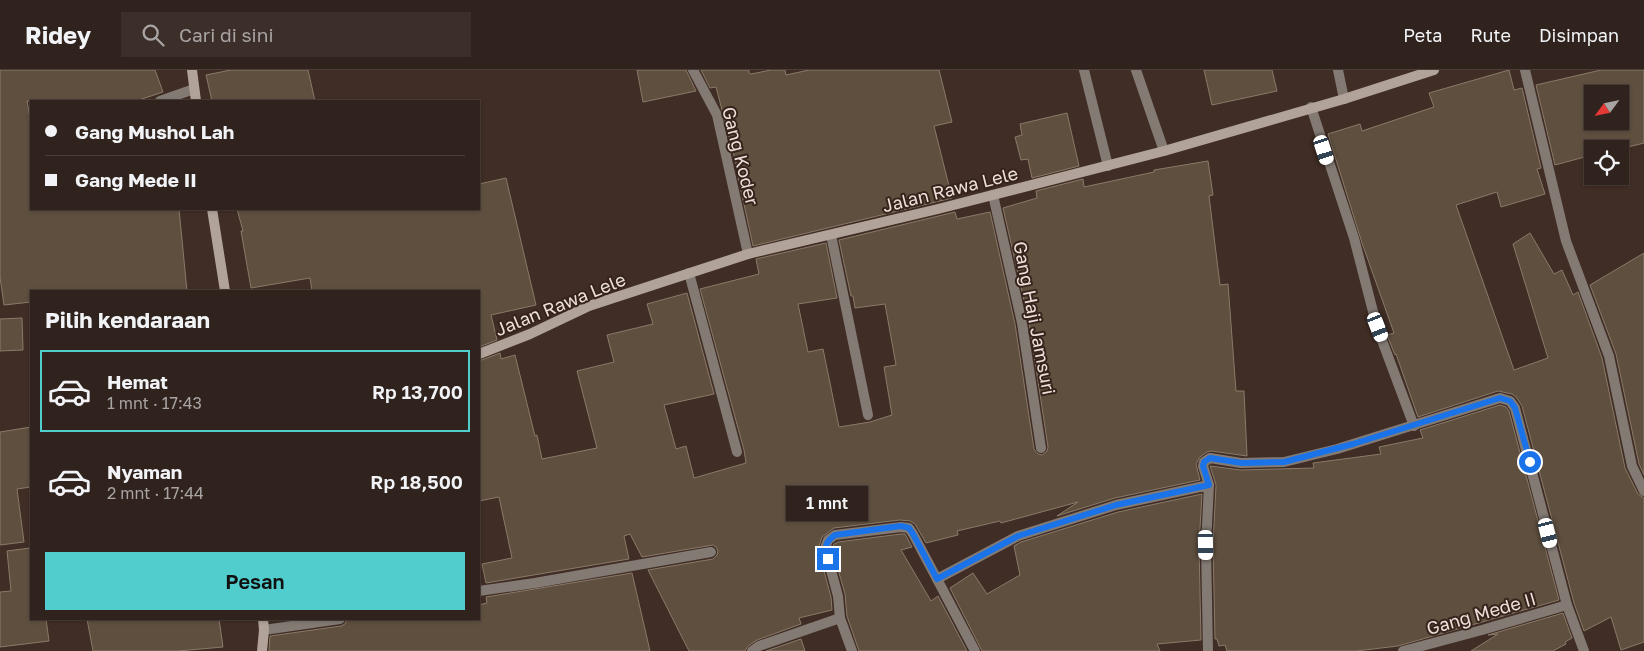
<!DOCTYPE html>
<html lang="id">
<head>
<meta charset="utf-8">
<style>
	:root { --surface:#30221c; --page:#3c2f29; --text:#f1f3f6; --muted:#a8a4a3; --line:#4b3f3b; --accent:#52cdcd }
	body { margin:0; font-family:"Golos Text",sans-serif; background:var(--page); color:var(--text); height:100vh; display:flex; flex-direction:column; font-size:19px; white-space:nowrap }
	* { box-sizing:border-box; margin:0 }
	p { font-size:16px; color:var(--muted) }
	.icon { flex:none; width:28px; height:28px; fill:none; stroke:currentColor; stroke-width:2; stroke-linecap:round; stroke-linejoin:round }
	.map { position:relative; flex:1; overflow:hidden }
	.panel { position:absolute; left:30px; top:220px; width:450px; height:330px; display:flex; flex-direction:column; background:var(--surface); border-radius:0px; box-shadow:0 1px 4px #0004,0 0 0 1px var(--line) }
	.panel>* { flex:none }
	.guide { position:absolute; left:30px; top:30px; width:450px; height:110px; border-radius:0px; box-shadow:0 1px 4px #0004,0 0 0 1px var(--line); display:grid; align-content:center; height:110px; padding:0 15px; background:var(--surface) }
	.needle { width:32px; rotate:237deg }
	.controls { position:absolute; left:1584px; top:15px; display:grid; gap:10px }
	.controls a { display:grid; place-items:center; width:45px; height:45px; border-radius:0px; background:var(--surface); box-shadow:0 1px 4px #0004,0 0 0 1px var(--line); font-size:25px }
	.end { position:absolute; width:22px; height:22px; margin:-11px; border:6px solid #1a73e8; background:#fff; box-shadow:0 0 0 2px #fff }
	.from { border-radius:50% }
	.bubble { position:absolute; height:35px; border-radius:0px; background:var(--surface); box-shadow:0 1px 4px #0004,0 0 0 1px var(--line); font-size:16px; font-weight:600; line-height:35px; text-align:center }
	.car { position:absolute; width:15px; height:30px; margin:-15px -8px; border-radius:6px; box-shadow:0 0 4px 1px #0007; background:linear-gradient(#fff 24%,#345 0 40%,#fff 0 76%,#345 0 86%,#fff 0) }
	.guide b { display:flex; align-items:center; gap:18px; height:48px; font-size:19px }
	.guide b+b { border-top:1px solid var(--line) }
	.guide i { width:12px; height:12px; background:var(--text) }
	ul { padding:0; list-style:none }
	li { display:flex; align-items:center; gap:15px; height:82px; margin:0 10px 8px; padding:0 5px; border:2px solid transparent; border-radius:0px }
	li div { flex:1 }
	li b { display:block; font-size:19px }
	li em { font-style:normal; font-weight:600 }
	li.on { border-color:var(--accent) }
	li>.icon { width:45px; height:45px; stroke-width:1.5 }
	h2 { padding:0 15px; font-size:22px; line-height:60px }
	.cta { display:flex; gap:10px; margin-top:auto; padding:10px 15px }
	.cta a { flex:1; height:58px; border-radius:0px; background:var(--accent); color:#111; font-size:20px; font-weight:600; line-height:58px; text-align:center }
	header { display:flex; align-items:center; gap:30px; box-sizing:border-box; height:70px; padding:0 25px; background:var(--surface); border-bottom:1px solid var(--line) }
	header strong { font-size:24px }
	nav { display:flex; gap:28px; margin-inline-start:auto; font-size:18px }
	.search { width:350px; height:45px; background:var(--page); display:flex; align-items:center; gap:12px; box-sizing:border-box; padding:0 18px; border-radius:0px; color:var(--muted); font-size:19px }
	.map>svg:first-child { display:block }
	.building { fill:#5e4f3f; stroke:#8a7a69; fill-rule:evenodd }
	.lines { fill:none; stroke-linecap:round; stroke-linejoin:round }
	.lane { stroke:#837a74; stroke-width:10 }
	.street { stroke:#837a74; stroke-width:10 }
	.secondary { stroke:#b1a399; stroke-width:10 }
	.route { stroke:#1a73e8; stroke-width:6 }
	.labels { text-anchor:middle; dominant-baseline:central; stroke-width:4; stroke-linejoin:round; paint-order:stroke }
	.street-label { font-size:18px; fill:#ede0db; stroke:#36231b }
</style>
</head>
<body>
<header>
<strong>Ridey</strong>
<div class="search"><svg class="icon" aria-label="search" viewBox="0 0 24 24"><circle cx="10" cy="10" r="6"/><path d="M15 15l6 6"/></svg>Cari di sini</div>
<nav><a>Peta</a><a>Rute</a><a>Disimpan</a></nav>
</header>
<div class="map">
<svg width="1644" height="581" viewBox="0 0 1644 581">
	<rect width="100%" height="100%" fill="#402d25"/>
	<!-- building -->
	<g class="building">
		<path d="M0 0H155L163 22 136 31H27L31 54V139H179L187 221H31V232L4 235 0 207Z"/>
		<path d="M231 0H308L315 31H212L206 5Z"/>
		<path d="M637 0H686L696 21 643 32Z"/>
		<path d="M701 0H749V3L751 4 771 0H785L786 5 809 0H939L952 52 934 56 952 128 753 176 737 102 738 101 716 17 710 18Z"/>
		<path d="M1204 0H1272L1277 21 1212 35Z"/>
		<path d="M1509 0 1514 20 1522 18 1541 98 1537 99 1545 124 1501 137 1497 122 1456 135 1514 300 1548 288 1513 174 1530 163 1554 204 1562 200 1573 225 1578 222 1602 288 1625 398 1638 424 1644 428V572L1621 580 1611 547 1584 561 1574 533 1522 336 1516 327 1512 324 1498 321 1418 347 1396 284 1395 285 1387 265 1394 263 1362 173 1328 64 1360 54 1362 61 1434 37 1429 23Z"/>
		<path d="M1601 0H1644V73L1620 79H1592V85L1555 95 1536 15ZM1592 24H1620V51H1592Z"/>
		<path d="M1067 43 1079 96 1032 108 1028 89 1021 90 1015 67 1022 65 1020 54Z"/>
		<path d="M1208 91 1213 125 1209 126 1220 215 1228 214 1236 321H1244L1247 386 1211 381 1207 382 1200 387 1196 394 1200 410 1115 428 1057 446 1078 432 1001 453 1000 451 957 461 958 465 926 473 915 454 910 451 900 450 834 458 822 467 818 479 831 527 832 540 799 548 801 554 757 570 748 576 745 581H689L648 500 713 489 717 485 718 481 716 477 713 475 642 487 630 464 624 466 629 489 486 513 482 494 512 488 499 427 479 431V291L500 283 501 289 515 285 535 366 537 365 542 389 597 378 577 301 614 292 607 265 653 254 647 234 687 223 714 324 664 335 676 379 686 376 694 408 746 393 744 380 700 219 759 204 756 189 826 173 837 228 798 234 808 282 823 279 839 357 870 352 892 345 884 297 896 295 885 234 855 238 853 226H851L839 170 955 142 957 149 990 142 1015 254 1034 379 1038 384 1042 385 1047 381 1048 377 1029 252 1003 138 1037 128 1036 121 1083 109 1084 117 1154 102V100Z"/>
		<path d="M506 108 536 235 491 245 497 270 479 277V221H312L310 208 251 218 241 161H243L237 139H479V114Z"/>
		<path d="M1644 183V405L1639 394 1616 284 1590 215Z"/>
		<path d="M22 248 23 280 0 281V249Z"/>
		<path d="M1500 335 1506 337 1509 341 1559 530 1398 576 1356 581H1227L1225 575 1219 576 1217 569H1215L1213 475 1216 415 1210 396 1241 400 1314 398 1313 393 1381 384 1379 377 1423 368 1420 360Z"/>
		<path d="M31 357V417L17 419 24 472 0 475V362Z"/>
		<path d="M1202 424 1199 475 1201 570 1157 574 1160 581H982L950 518 973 503 987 524 1020 505 1014 476 1021 472 1118 442Z"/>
		<path d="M901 464H905L912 477 901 480 931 531 938 526 967 581H859L847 546 845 524 832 478 834 474 838 472Z"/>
		<path d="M30 478 31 549H46L49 571 0 577V522L11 521 7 481Z"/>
		<path d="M632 503 650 581H269L270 566 341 556 345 554 347 549H479V535L487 533 486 527Z"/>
		<path d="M1563 543 1572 568 1565 572 1566 574 1553 581H1471L1498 564 1488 565Z"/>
		<path d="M87 549H219L223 577 178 581H93Z"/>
		<path d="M801 569 805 581H766Z"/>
	</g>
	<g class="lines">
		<!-- lane -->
		<path class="lane" d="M1084 0 1108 96"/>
		<!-- street -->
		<g class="street">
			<path d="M693 0 717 45 748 184"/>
			<path d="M1136 0 1164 81"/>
			<path d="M1338 0 1344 29"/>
			<path d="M1525 0 1566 171 1609 286 1632 396 1644 421"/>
			<path d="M160 31 194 19"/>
			<path d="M1311 37 1354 168 1377 257 1414 356"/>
			<path d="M993 125 1022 253 1041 378"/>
			<path d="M831 165 868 345"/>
			<path d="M689 203 737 382"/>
			<path d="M1209 415 1203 396 1204 392 1210 388 1241 393 1284 392 1337 379 1500 328 1510 331 1515 338 1567 535 1584 581"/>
			<path d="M937 509 975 581"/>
			<path d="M479 521 535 513 711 482"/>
			<path d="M840 548 838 526 825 478 828 470 835 465 901 457 909 458 913 464 937 509 1018 466 1116 435 1209 415 1206 475 1208 581"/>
			<path d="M264 560 340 549"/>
			<path d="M752 581 759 576 840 548 852 581"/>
			<path d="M1403 581 1482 560 1567 535"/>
		</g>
		<!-- secondary -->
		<g class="secondary">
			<path d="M192 0 196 31"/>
			<path d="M212 139 225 221"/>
			<path d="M479 284 530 264 589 236 748 184 938 139 1164 81 1344 29 1434 0"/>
			<path d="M262 581 264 560 263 549"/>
		</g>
	</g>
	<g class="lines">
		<!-- route -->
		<path class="route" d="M828 489C825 477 824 473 835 465L901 456 909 458 913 464 937 509 1018 466 1116 435 1209 415 1203 396 1204 392 1210 388 1242 393 1284 392 1353 374 1500 328 1510 331 1515 338 1530 392"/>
	</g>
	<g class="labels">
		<!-- street labels -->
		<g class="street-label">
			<text transform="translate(741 86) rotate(76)">Gang Koder</text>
			<text transform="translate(950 119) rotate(-14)">Jalan Rawa Lele</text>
			<text transform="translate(560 234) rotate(-22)">Jalan Rawa Lele</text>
			<text transform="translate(1035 248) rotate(79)">Gang Haji Jamsuri</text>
			<text transform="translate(1481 543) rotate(-16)">Gang Mede II</text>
		</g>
	</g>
</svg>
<div class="controls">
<a><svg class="needle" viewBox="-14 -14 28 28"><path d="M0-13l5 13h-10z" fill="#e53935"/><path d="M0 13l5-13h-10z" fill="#a8a4a3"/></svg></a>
<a><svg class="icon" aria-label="locate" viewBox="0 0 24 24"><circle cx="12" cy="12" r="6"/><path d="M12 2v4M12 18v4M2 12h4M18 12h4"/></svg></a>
</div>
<i class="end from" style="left:1530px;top:392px"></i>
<i class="end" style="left:828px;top:489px"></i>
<div class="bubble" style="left:786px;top:416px;width:82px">1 mnt</div>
<i class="car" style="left:1324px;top:80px;rotate:162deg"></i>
<i class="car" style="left:1378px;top:257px;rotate:159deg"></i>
<i class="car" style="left:1548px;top:463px;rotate:166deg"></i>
<i class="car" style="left:1206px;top:475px;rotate:179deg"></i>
<div class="guide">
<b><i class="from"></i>Gang Mushol Lah</b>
<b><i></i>Gang Mede II</b>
</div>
<section class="panel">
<h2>Pilih kendaraan</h2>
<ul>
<li class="on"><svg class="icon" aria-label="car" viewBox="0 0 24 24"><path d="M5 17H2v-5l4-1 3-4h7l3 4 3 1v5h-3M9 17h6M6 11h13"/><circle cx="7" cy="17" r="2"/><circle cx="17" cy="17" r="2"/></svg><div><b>Hemat</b><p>1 mnt · 17:43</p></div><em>Rp 13,700</em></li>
<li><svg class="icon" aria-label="car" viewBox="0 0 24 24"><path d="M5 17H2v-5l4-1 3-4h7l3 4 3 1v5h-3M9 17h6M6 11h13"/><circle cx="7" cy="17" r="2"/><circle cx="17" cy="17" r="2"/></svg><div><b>Nyaman</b><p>2 mnt · 17:44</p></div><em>Rp 18,500</em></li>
</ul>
<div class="cta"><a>Pesan</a></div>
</section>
</div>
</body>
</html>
